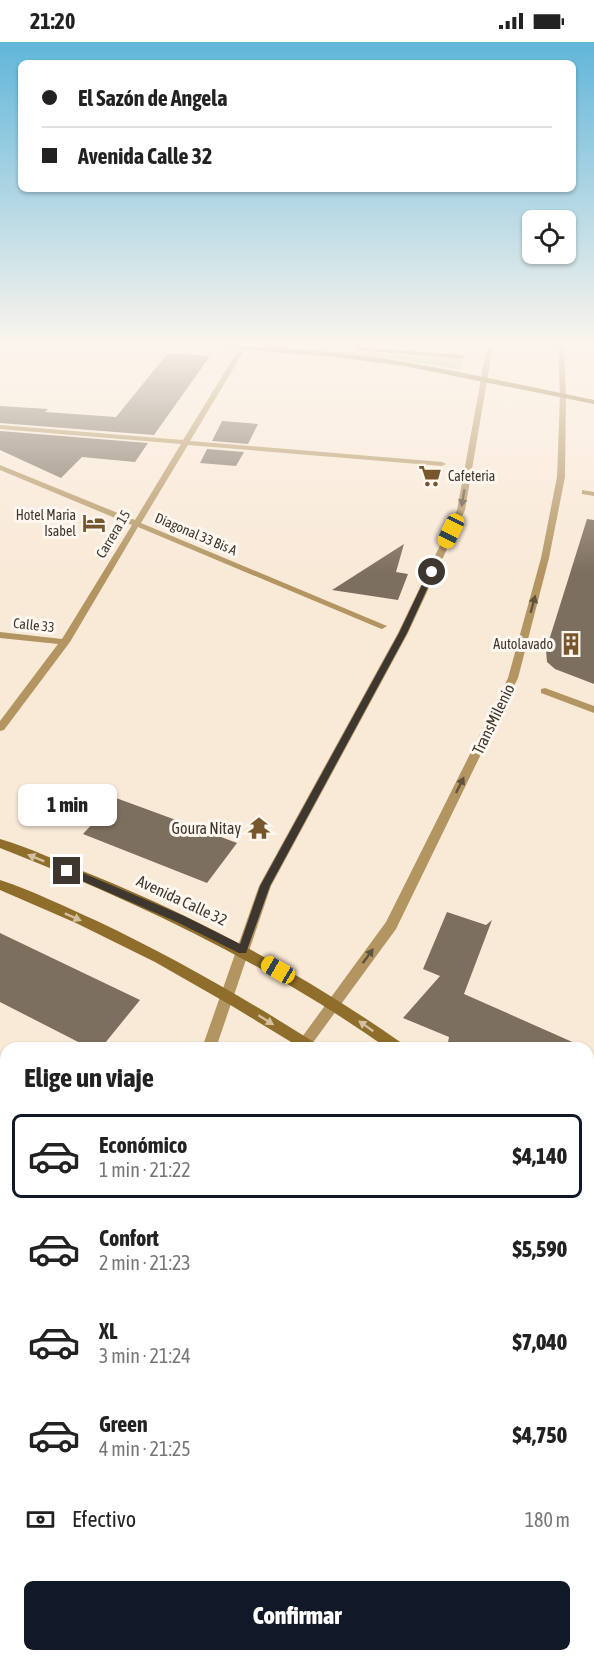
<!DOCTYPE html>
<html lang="es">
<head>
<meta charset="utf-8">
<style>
	:root { --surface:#fff; --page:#f2f2f2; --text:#222; --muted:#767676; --line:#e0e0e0; --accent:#111827 }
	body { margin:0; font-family:"Asap Condensed",sans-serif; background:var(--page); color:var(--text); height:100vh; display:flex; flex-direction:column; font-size:22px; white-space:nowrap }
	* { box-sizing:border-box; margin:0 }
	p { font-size:20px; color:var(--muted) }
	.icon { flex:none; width:33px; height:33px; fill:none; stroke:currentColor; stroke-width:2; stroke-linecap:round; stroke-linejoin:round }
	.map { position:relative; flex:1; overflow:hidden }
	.panel { position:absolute; left:0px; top:1000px; width:594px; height:620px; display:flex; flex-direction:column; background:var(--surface); border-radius:18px 18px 0 0; box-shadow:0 2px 4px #0004 }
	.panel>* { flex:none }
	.banner { position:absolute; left:18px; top:18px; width:558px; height:132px; border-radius:9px; box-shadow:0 2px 4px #0004; display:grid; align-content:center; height:132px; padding:0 24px; background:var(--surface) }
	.buttons { position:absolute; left:522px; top:168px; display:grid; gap:12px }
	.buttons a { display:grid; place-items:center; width:54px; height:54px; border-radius:9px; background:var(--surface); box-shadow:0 2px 4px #0004; font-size:30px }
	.end { position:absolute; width:27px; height:27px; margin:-14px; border:8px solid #3d372f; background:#fff; box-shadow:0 0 0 3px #fff }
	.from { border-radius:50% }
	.bubble { position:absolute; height:42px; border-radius:9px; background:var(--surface); box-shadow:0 2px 4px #0004; font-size:20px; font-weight:800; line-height:42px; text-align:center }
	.car { position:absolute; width:18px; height:36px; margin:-18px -9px; border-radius:8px; box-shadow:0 0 4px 2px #0007; background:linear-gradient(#f5c518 24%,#345 0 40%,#f5c518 0 76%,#345 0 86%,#f5c518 0) }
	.banner b { display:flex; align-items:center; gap:21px; height:57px; font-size:22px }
	.banner b+b { border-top:2px solid var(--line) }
	.banner i { width:15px; height:15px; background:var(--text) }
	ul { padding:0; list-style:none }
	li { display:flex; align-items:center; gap:18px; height:84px; margin:0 12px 9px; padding:0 12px; border:3px solid transparent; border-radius:9px }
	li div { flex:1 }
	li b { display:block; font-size:22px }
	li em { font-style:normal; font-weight:800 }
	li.active { border-color:var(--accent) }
	li>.icon { width:54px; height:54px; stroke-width:1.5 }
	h2 { padding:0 24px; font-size:27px; line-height:72px }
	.pay { display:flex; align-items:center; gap:15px; height:66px; padding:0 24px; font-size:22px }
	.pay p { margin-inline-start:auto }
	.action { display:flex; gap:12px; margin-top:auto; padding:12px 24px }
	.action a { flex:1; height:69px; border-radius:9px; background:var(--accent); color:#fff; font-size:24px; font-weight:800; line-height:69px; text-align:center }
	.status { display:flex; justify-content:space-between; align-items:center; height:42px; padding:0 30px; background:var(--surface); direction:ltr }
	.status svg { height:16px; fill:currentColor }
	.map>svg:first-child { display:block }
	.green { fill:#b8c98f }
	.building { fill:#7d6f5f }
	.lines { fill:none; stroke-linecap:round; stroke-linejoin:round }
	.lane { fill:#b39562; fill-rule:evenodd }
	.street { fill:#b39562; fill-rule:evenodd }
	.secondary { fill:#8f6d2b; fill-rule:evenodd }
	.oneway { fill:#60533e }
	.oneway2 { fill:#d2c0a1 }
	.route { fill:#3d372f }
	.labels { text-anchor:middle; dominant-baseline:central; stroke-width:6; stroke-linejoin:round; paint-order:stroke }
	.far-poi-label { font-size:14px; fill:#3d372f; stroke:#fef8f0; text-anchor:end }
	.far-street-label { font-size:14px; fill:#3d372f; stroke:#fef8f0 }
	.street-label { font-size:16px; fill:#3d372f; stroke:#fef8f0 }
	.poi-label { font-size:16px; fill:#3d372f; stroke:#fef8f0; text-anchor:end }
</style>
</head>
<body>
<div class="status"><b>21:20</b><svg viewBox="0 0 49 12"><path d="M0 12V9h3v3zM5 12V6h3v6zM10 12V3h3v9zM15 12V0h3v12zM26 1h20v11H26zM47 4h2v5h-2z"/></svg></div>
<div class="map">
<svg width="594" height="1619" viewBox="0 0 594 1619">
	<rect width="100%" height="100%" fill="#f9e9d7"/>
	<!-- green -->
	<path class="green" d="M236 304H265L463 318 461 328 384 315Z"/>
	<!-- building -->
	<g class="building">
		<path d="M168 311 210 314 154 393 0 381V364L48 367 45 370 116 375Z"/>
		<path d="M222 379 258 382 248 402 212 399Z"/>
		<path d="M0 389 148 401 135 420 82 415 61 436 0 408Z"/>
		<path d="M207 407 244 410 236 424 200 421Z"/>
		<path d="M587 477 594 478V642L555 627 547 620 546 608Z"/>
		<path d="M404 502 396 530 408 532 398 558 332 548Z"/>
		<path d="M116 756 176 778 237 801 207 841 83 792Z"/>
		<path d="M447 870 486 883 492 878 464 952 586 1006H447L449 995 403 976 440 934 423 927Z"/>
		<path d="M0 891 140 958 101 1006H90L0 960Z"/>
	</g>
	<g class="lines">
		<!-- lane -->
		<g class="lane">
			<path d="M487 304H493L465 468 408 591 271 844 216 1006H202L259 844 398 591 457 468Z"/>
			<path d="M558 304H564L566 353 565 435 549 516 518 636 396 887 309 1006H294L386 880 508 636 541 516 557 435 560 353Z"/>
			<path d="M6 1292V1315L0 1318V1295Z"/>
			<path d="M6 1466V1493L0 1496V1469Z"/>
		</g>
		<!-- street -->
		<g class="street">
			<path d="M242 305 245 307 190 399 442 420 446 422 442 424 188 403 141 481 387 584 382 587 379 586 138 485 70 600 4 688 0 689V679L58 602 0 596V590L62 597 132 483 0 428V423L135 478 181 402 0 387V383L183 398 239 307Z"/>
			<path d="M582 448 594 450V454L582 452Z"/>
			<path d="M545 646 594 664V671L541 651V647Z"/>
		</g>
		<!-- secondary -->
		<g class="secondary">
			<path d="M199 304C267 304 338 309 405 320 468 331 531 345 594 358V362L404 324 335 315Z"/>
			<path d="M356 305 462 313 465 315 462 317 354 308Z"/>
			<path d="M0 797C30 806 60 820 90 832 201 877 305 933 403 1002L405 1006H387C266 921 138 860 0 806Z"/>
			<path d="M0 838C33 849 66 865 97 879 173 915 246 957 317 1002L319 1006H301L232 964 155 920 76 881 0 848Z"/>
			<path d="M588 1145 594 1148V1166L588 1163Z"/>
			<path d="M588 1217 594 1219V1238L588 1236Z"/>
		</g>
	</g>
	<!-- one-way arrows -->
	<defs><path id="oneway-solid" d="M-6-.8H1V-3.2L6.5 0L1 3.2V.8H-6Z" transform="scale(1.5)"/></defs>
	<g class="oneway">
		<use href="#oneway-solid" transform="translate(463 456) rotate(100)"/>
		<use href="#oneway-solid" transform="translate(533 562) rotate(-75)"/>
		<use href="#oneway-solid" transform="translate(460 743) rotate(-64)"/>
		<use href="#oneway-solid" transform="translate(368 914) rotate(-54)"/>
	</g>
	<g class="oneway2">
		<use href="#oneway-solid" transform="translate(36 816) rotate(-158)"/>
		<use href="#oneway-solid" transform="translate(73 875) rotate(24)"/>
		<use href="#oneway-solid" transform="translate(266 978) rotate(32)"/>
		<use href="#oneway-solid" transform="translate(366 984) rotate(-145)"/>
	</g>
	<!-- sky -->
	<linearGradient id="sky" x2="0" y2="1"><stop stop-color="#60b6da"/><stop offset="0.57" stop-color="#fcf5ed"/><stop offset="1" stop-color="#fcf5ed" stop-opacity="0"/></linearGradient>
	<rect width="594" height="531" fill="url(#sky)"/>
	<!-- route -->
	<path class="route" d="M432 528 435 530 407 591 270 844 246 911H239L177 880 64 831V826H71L184 874 240 902 260 844 399 591 428 530Z"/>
	<!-- icons -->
	<defs>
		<g id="supermarket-bare" transform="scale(1.8)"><path d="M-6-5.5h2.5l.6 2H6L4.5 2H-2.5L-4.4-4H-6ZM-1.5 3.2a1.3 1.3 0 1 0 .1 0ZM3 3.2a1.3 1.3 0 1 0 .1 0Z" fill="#77552d" stroke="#fef8f0" stroke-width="2.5" paint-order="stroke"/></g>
		<g id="hotel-bare" transform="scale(1.8)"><path d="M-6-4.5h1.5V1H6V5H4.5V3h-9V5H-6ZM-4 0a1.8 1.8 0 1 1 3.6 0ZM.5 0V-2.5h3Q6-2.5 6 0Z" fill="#77552d" stroke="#fef8f0" stroke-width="2.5" paint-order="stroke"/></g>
		<g id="building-bare" transform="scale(1.8)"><path d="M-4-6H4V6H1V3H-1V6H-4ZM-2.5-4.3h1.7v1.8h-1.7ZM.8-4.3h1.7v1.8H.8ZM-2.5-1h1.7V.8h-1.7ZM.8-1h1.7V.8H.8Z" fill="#77552d" stroke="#fef8f0" stroke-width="2.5" paint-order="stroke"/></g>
		<g id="temple-bare" transform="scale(1.8)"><path d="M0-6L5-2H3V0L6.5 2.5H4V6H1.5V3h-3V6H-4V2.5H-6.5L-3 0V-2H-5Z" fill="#77552d" stroke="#fef8f0" stroke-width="2.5" paint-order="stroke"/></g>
	</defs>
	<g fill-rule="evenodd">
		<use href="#supermarket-bare" x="430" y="434"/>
		<use href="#hotel-bare" x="94" y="481"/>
		<use href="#building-bare" x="571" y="602"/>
		<use href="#temple-bare" x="259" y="786"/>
	</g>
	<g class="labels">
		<!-- far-poi labels -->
		<g class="far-poi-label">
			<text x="448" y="434" text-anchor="start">Cafeteria</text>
			<text x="76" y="473">Hotel Maria<tspan x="76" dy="16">Isabel</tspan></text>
			<text x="553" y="602">Autolavado</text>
		</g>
		<!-- far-street labels -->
		<g class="far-street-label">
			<text transform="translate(113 492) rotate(-59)">Carrera 15</text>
			<text transform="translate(196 492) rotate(23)">Diagonal 33 Bis A</text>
			<text transform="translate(34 583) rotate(6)">Calle 33</text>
		</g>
		<!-- street labels -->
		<g class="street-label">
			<text transform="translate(493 677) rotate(-64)">TransMilenio</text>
			<text transform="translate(182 858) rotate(25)">Avenida Calle 32</text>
		</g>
		<!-- poi labels -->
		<g class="poi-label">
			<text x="241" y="786">Goura Nitay</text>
		</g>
	</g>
</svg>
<div class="buttons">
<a><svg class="icon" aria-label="locate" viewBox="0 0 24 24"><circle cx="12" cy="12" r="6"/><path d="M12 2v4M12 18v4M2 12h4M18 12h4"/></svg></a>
</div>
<i class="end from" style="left:432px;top:530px"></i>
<i class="end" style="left:67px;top:829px"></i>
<div class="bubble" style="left:18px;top:742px;width:99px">1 min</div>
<i class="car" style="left:451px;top:489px;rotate:206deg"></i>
<i class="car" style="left:278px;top:928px;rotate:300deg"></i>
<div class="banner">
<b><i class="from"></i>El Sazón de Angela</b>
<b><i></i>Avenida Calle 32</b>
</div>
<section class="panel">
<h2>Elige un viaje</h2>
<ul>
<li class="active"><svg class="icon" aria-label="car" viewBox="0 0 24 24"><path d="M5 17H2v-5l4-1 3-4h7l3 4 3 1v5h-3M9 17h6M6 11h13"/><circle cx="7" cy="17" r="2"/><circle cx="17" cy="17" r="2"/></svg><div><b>Económico</b><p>1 min · 21:22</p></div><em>$4,140</em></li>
<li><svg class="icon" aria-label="car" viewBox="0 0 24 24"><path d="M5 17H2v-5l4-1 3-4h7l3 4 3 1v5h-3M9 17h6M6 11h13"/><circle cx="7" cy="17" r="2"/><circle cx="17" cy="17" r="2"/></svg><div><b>Confort</b><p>2 min · 21:23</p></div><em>$5,590</em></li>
<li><svg class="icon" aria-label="car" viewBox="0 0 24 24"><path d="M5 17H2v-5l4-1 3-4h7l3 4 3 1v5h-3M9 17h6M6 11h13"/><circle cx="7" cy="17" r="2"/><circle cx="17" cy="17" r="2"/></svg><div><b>XL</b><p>3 min · 21:24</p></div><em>$7,040</em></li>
<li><svg class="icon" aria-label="car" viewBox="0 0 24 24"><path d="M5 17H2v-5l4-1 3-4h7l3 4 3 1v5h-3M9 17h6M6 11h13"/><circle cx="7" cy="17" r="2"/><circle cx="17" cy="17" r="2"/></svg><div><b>Green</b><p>4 min · 21:25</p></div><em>$4,750</em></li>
</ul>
<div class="pay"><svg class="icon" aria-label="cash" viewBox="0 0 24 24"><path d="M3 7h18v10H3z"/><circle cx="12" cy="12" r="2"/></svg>Efectivo<p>180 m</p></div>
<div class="action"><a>Confirmar</a></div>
</section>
</div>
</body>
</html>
